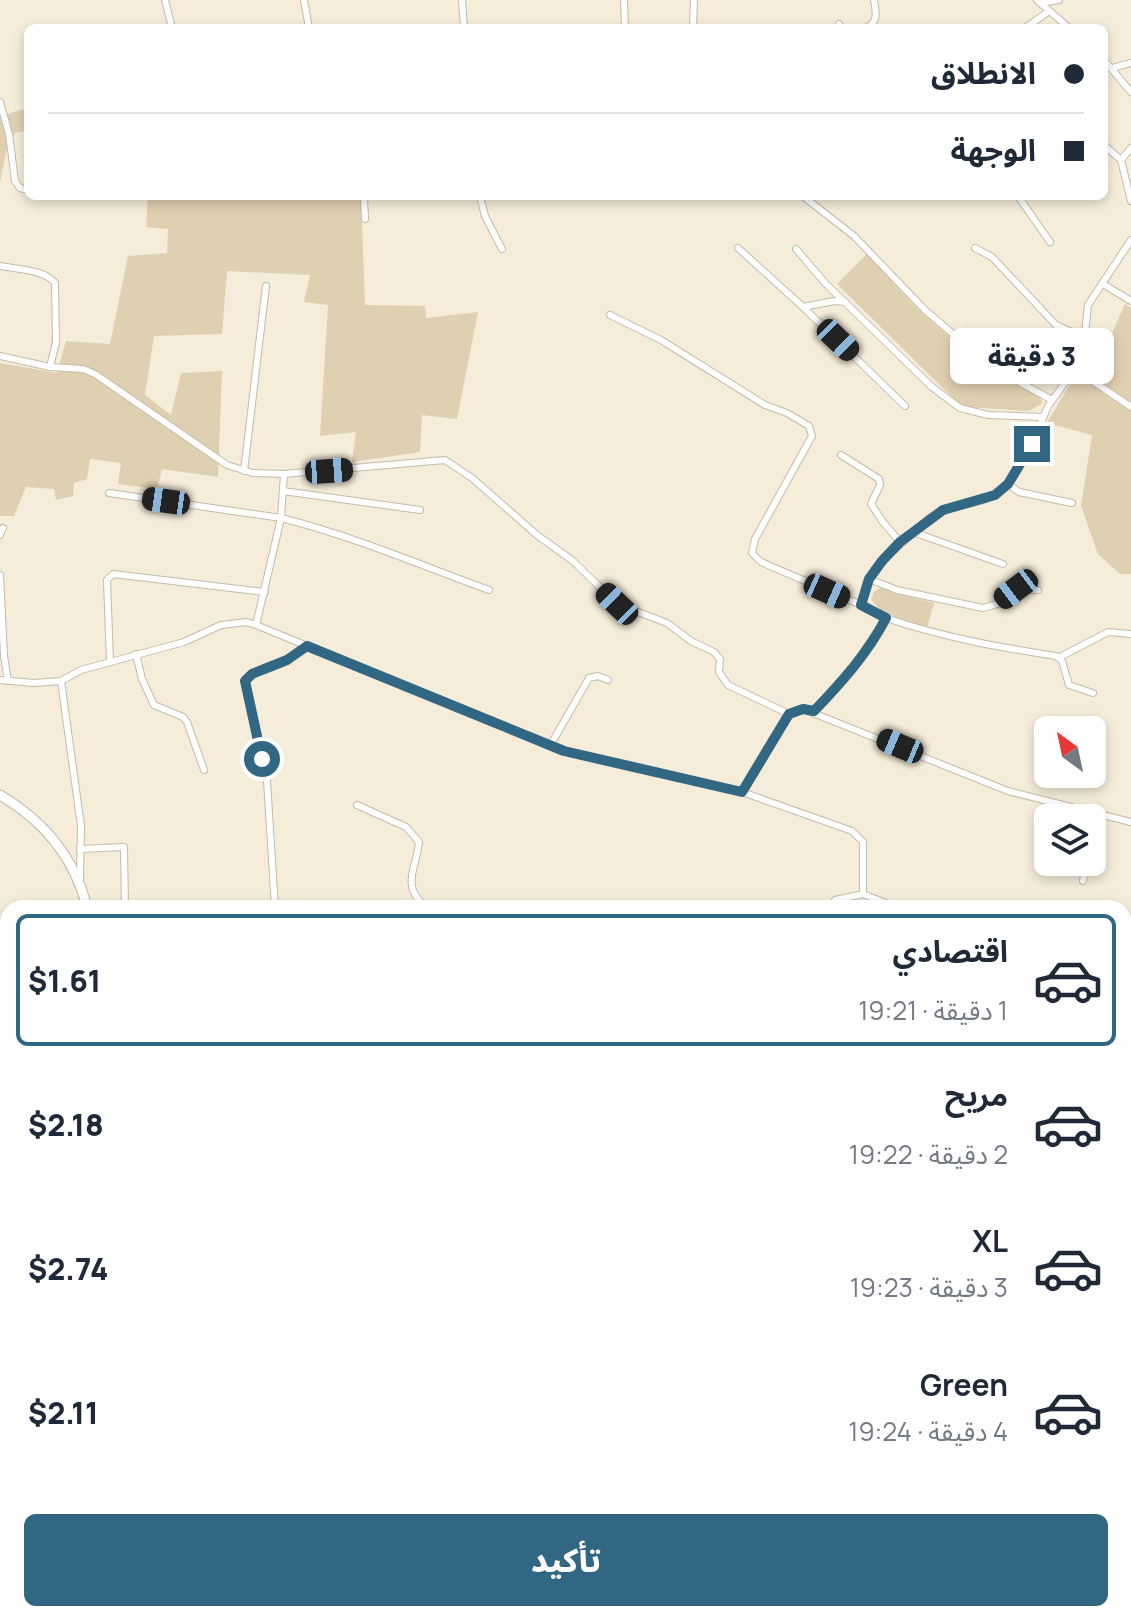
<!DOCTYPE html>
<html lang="ar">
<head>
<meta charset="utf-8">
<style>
	:root { --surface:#fff; --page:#f6f6f7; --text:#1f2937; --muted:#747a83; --line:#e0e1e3; --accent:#326783 }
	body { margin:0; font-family:Manrope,"Noto Sans Arabic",sans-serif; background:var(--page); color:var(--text); direction:rtl; height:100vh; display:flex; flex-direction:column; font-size:30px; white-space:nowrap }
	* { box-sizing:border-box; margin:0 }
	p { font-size:26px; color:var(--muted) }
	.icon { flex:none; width:44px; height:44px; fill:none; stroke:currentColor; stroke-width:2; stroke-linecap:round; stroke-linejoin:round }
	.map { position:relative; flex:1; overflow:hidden; direction:ltr }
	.drawer { position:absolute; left:0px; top:900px; width:1132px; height:722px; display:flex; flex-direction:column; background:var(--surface); border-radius:24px 24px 0 0; box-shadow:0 4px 12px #0003; direction:rtl }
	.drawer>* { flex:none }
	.banner { position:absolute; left:24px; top:24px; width:1084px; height:176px; border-radius:12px; box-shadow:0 4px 12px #0003; direction:rtl; display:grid; align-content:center; height:176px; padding:0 24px; background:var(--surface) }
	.needle { width:52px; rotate:327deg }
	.buttons { position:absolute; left:1034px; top:716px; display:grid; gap:16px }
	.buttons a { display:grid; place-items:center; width:72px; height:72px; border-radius:12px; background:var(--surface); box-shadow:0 4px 12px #0003; font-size:40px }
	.end { position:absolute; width:36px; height:36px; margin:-18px; border:10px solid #326783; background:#fff; box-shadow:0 0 0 4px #fff }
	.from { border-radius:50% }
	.bubble { position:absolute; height:56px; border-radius:12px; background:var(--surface); box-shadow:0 4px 12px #0003; font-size:26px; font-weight:800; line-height:56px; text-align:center; direction:rtl }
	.car { position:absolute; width:24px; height:48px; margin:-24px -12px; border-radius:10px; box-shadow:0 0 6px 2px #0007; background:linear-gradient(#222 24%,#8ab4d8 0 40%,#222 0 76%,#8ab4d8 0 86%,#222 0) }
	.banner b { display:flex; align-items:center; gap:28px; height:76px; font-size:30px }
	.banner b+b { border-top:2px solid var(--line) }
	.banner i { width:20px; height:20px; background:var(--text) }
	ul { padding:14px 0 0; list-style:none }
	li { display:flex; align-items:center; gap:24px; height:132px; margin:0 16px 12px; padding:0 8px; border:4px solid transparent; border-radius:12px }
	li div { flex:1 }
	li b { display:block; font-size:30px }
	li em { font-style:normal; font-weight:800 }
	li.selected { border-color:var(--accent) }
	li>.icon { width:72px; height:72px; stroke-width:1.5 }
	.cta { display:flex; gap:16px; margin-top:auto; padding:16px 24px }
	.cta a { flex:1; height:92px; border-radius:12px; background:var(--accent); color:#fff; font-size:32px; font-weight:800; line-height:92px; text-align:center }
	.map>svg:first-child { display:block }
	.green { fill:#e0d0b2 }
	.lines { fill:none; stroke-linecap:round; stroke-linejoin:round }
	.street-casing { stroke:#c4bbaa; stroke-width:8 }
	.secondary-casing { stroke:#c4bbaa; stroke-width:11 }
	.street { stroke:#fff; stroke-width:6 }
	.secondary { stroke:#fff; stroke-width:9 }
	.route { stroke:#326783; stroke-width:10 }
</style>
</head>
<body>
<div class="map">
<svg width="1131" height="1621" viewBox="0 0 1131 1621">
	<rect width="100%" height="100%" fill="#f5ecda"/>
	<!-- green -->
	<g class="green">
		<path d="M28 108V130L15 133 6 152 0 182V116Z"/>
		<path d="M148 196H361L365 305 425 306 426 318 478 312 457 419 422 415 420 452 352 462 356 432 320 436 328 305 304 302 310 275 227 271 222 334 154 336 145 395 171 415 181 373 222 371 218 477 162 469 157 489 118 484 121 463 90 459 87 479 74 483 73 496 56 500 54 489 26 487 14 516H0V363L57 373 66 341 110 344 128 256 167 253 168 229 146 227Z"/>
		<path d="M868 253C894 285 923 317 957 342 972 353 988 363 1003 375 1015 385 1036 388 1043 403L1029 411 965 407 956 401 837 284Z"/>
		<path d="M1125 304 1131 308V574H1120L1098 554 1081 506 1092 435 1047 423 1076 374 1096 370Z"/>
		<path d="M882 587 902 595 934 603 927 628 882 612 871 599 874 592Z"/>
	</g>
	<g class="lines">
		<!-- street casing -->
		<g class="street-casing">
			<g id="street">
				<path d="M165 0 172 28"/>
				<path d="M304 0 309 28"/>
				<path d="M462 0 464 28"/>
				<path d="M624 0 625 28"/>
				<path d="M1037 0 1069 28"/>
				<path d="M1040 3 1059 0"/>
				<path d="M839 24 841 28"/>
				<path d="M693 28 694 0"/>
				<path d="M866 28C879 22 876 12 874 0"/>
				<path d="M1025 28 1048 12"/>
				<path d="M1104 60 1131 92"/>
				<path d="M1112 68 1131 63"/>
				<path d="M0 102 9 134 15 181 20 188 28 190"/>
				<path d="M1104 145 1121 160 1131 201"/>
				<path d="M1121 160 1131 148"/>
				<path d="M364 196 365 219"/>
				<path d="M480 196 485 216 502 249"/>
				<path d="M1018 196 1050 242"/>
				<path d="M804 197 854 236 925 310 960 340 1014 379 1052 400"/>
				<path d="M738 248 803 307"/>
				<path d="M975 248 992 257 1056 325 1085 338"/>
				<path d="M796 249 825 283 932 387 960 408 988 415 1043 417"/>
				<path d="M0 266C17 269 45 270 55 283L56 342 50 367"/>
				<path d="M1103 284 1131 301"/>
				<path d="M845 302 834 301 803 307 905 406"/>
				<path d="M610 315 661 340 765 405 787 413 809 426 812 436 755 539 752 553 761 562 861 605"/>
				<path d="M0 356 50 367 83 369 95 374 227 465 253 473 284 474 281 518 256 625"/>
				<path d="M1075 369 1131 407"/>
				<path d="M841 455 879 479 880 485 871 504 883 522 900 542"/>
				<path d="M244 471 266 286"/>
				<path d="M284 474 445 460 472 478 537 535 573 561 617 604 667 623 691 641 714 652 720 659 719 672 728 685 789 714"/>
				<path d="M1008 484 1019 492 1072 503"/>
				<path d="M283 491 420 510"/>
				<path d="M109 493 281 518C353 536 420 565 489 590"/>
				<path d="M913 532 1003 564"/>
				<path d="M0 535 3 528"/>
				<path d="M0 575 4 656 8 681"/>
				<path d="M869 579 897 590 983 608 997 604 1016 589 1038 590"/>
				<path d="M886 618C942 637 997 647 1056 656L1062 661 1069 685 1093 693"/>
				<path d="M136 654 142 679 154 705 183 717 187 722 204 770"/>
				<path d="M1060 657 1108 632 1131 634"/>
				<path d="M110 662 107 580 113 574 265 592"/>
				<path d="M0 680 34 683 61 681 81 670 184 642 221 625 246 622 256 625 564 751 742 792 852 831 863 842V894L835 900 830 908"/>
				<path d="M61 681 81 826 80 879"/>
				<path d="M814 711 854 666 886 618 861 605 869 579 882 561 928 519 943 510 983 500 995 495 1008 484 1032 444 1048 406 1075 369 1084 344 1088 305 1131 240"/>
				<path d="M550 746 589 678 598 676 608 680"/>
				<path d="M742 792 789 714 803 709 1008 791 1131 822"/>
				<path d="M357 805 406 827 419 842C417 866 401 885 423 904L452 907"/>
				<path d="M1057 818 1060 805"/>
				<path d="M80 849 124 847 125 908"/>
				<path d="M1083 881 1086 862"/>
				<path d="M863 894 898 908"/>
				<path d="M275 908 267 781 245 681 252 674 287 660 307 646"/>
				<path d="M1124 1087 1131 1088"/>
				<path d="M0 1155H8"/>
				<path d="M1124 1162H1131"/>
				<path d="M1124 1337 1131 1339"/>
				<path d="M1124 1520 1131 1519"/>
				<path d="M0 1614 8 1613"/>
				<path d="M214 1614 217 1621"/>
				<path d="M725 1614 728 1621"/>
				<path d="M264 1621 269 1614"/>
				<path d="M978 1621 980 1614"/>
			</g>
		</g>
		<!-- secondary casing -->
		<g class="secondary-casing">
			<g id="secondary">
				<path d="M0 795C44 821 75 858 87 908"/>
				<path d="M1124 1025 1131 1027"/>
			</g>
		</g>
		<!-- street -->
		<use href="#street" class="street"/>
		<!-- secondary -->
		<use href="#secondary" class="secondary"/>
	</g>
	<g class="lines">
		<!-- route -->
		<path class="route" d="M262 759 245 681 252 674 287 660 307 646 564 751 742 792 789 714 803 709 814 711C841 683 868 653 886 618L861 605 869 579 882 561 900 542 943 510 995 495 1008 484 1032 444"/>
	</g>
</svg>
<div class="buttons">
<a><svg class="needle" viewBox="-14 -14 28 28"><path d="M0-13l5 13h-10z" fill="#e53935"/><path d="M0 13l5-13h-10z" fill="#747a83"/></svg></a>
<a><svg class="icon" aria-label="layers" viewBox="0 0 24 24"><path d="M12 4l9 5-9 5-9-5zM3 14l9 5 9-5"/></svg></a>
</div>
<i class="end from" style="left:262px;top:759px"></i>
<i class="end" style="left:1032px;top:444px"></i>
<div class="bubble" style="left:950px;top:328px;width:164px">3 دقيقة</div>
<i class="car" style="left:838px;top:340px;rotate:134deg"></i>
<i class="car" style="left:329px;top:471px;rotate:86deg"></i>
<i class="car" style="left:166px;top:501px;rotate:278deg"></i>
<i class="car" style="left:1016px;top:589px;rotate:233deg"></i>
<i class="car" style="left:827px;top:591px;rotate:114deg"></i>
<i class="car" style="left:617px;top:604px;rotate:314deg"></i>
<i class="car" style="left:900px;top:746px;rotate:293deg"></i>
<div class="banner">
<b><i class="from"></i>الانطلاق</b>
<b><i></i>الوجهة</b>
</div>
<section class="drawer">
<ul>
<li class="selected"><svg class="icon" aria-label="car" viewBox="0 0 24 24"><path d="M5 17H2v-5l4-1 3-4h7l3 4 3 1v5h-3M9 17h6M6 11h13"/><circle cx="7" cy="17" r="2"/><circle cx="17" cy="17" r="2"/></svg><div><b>اقتصادي</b><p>1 دقيقة · 19:21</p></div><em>$1.61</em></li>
<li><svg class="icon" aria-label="car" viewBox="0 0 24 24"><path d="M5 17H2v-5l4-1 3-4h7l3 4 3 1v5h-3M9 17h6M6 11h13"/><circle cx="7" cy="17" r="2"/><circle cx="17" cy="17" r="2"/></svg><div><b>مريح</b><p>2 دقيقة · 19:22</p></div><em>$2.18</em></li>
<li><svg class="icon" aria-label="car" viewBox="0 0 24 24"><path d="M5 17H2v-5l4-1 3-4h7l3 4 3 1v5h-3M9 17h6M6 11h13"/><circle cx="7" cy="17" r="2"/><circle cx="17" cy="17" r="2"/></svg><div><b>XL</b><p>3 دقيقة · 19:23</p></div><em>$2.74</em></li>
<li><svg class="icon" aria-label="car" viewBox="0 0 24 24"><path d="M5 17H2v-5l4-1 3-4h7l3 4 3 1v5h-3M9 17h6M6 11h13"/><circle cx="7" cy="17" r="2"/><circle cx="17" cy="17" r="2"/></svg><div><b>Green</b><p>4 دقيقة · 19:24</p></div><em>$2.11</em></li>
</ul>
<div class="cta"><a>تأكيد</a></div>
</section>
</div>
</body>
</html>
